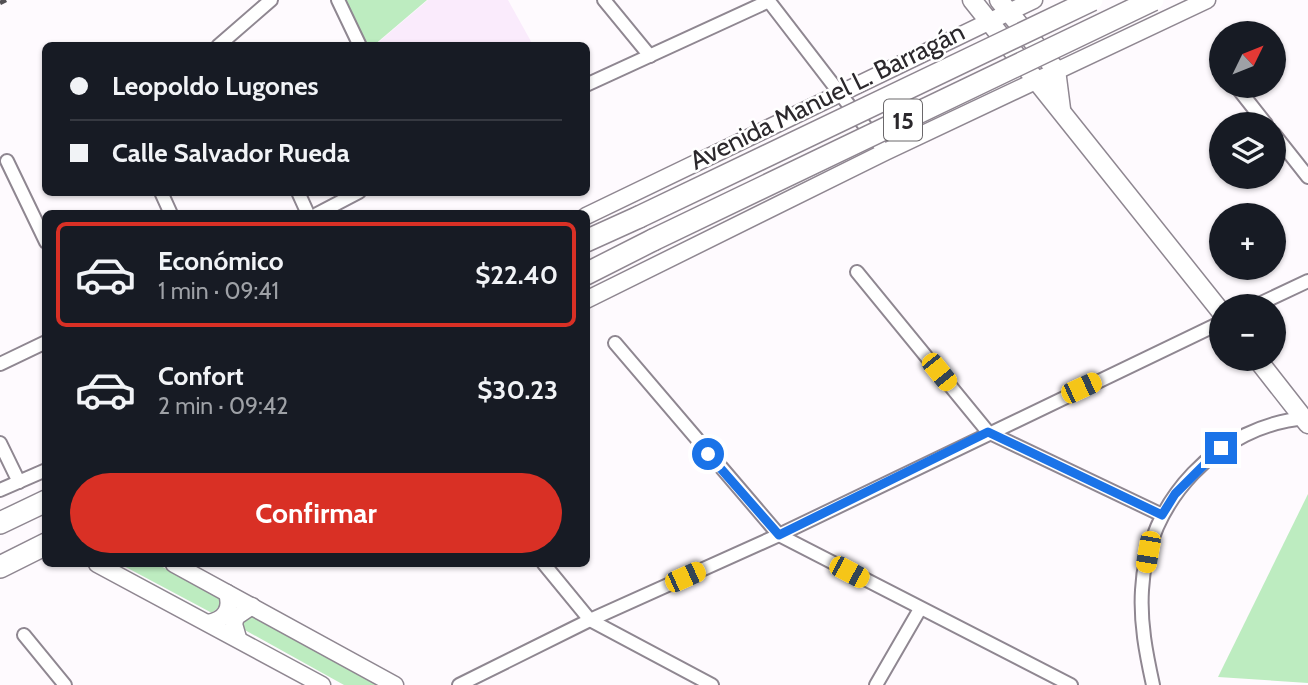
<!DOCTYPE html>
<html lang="es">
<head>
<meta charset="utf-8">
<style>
	:root { --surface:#171b24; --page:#242831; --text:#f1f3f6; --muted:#9ea1a6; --line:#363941; --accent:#d93025 }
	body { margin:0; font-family:Cabin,sans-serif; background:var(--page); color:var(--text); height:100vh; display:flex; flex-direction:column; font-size:26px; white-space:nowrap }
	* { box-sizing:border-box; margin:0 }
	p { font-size:23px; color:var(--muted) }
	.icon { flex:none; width:38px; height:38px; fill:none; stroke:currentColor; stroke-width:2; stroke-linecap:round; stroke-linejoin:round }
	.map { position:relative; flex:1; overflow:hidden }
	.details { position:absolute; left:42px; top:210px; width:548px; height:357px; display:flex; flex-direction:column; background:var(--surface); border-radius:10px; box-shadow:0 2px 5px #0004 }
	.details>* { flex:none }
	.guide { position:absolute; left:42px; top:42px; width:548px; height:154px; border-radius:10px; box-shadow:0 2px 5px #0004; display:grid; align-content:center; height:154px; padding:0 28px; background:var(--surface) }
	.needle { width:46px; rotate:47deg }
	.fabs { position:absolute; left:1209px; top:21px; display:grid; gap:14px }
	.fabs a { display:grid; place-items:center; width:77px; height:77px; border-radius:50%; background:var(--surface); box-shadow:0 2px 5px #0004; font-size:35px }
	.end { position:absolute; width:32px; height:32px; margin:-16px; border:9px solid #1a73e8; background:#fff; box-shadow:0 0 0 4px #fff }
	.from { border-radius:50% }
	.car { position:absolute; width:21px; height:42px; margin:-21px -10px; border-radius:9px; box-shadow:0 0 5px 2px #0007; background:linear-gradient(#f5c518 24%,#345 0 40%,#f5c518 0 76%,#345 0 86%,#f5c518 0) }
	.guide b { display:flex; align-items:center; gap:24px; height:66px; font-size:26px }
	.guide b+b { border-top:2px solid var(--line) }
	.guide i { width:18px; height:18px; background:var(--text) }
	ul { padding:12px 0 0; list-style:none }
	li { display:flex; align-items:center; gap:21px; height:105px; margin:0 14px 10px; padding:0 14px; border:4px solid transparent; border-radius:10px }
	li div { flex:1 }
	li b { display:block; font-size:26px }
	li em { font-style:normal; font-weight:700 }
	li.current { border-color:var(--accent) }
	li>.icon { width:63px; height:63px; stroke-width:1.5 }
	.primary-button { display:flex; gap:14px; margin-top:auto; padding:14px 28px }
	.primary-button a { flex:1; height:80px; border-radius:42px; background:var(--accent); color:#fff; font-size:28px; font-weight:700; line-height:80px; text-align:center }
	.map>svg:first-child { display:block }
	.built { fill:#faebfc }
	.green { fill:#bdecc0 }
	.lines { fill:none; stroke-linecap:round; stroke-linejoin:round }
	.minor-casing { stroke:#8f8791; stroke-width:16 }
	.tertiary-casing { stroke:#8f8791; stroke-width:19 }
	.secondary-casing { stroke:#8f8791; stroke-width:21 }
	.trunk-casing { stroke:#8f8791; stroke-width:24 }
	.minor { stroke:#fff; stroke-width:12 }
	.tertiary { stroke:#fff; stroke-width:16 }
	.secondary { stroke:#fff; stroke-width:18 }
	.trunk { stroke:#fff; stroke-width:21 }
	.rail { stroke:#535054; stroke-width:4.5; stroke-dasharray:10 5; stroke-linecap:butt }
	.trunk-bridge-casing { stroke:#8f8791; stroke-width:24; stroke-linecap:butt }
	.trunk-bridge { stroke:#fff; stroke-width:21 }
	.route { stroke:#1a73e8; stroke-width:9 }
	.labels { text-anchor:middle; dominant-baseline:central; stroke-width:5; stroke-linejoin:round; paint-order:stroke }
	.shield { fill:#fff; stroke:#6b686b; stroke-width:2 }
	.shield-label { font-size:24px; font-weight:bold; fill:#2b282c }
	.street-label { font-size:26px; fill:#2b282c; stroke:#fff }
</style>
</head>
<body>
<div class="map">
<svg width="1308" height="685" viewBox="0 0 1308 685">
	<rect width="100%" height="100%" fill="#fefafe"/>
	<!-- built -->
	<path class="built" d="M428 0H508L533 45H375Z"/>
	<!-- green -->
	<g class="green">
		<path d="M338 0H427L373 46 360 45Z"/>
		<path d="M1308 494V683L1218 677Z"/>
		<path d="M120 564H157L219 597 222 604 212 613Z"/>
		<path d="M251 615 380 685H344L243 629 242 619Z"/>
	</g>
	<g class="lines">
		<!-- minor casing -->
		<g class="minor-casing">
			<g id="minor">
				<path d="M338 0 360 46"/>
				<path d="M604 0 650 56"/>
				<path d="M768 0 885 152"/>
				<path d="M218 46 271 0"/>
				<path d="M586 85 769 1"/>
				<path d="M1236 86 1266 124"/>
				<path d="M1274 134 1308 177"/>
				<path d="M7 161 46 242"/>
				<path d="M161 192 171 214"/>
				<path d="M298 192 308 214"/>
				<path d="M317 214 359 192"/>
				<path d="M857 272 988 432 1162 515"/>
				<path d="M1255 306 1308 281"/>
				<path d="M615 343 779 535 1071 685"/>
				<path d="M0 364 46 342"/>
				<path d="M0 443 19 482"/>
				<path d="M0 490 46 470"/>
				<path d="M544 564 590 620 712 685"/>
				<path d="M24 635 65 685"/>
				<path d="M459 685 590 620 779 535 1222 322"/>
				<path d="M876 685 920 609"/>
				<path d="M1153 685C1146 653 1140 623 1142 590 1146 502 1219 424 1308 418"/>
			</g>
		</g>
		<!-- tertiary casing -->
		<g class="tertiary-casing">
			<g id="tertiary">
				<path d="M586 216 1034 0"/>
				<path d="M586 300 885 152 1207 0"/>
				<path d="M97 564 322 685"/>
				<path d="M174 564 395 685"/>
				<path d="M208 623C225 620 232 609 227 593"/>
				<path d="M238 638 234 624 236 617 252 606"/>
			</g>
		</g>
		<!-- secondary casing -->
		<g class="secondary-casing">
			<g id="secondary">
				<path d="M972 0 1222 313"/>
				<path d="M999 0 1056 70 1061 109"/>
				<path d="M1257 359 1308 424"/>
			</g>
		</g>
		<!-- trunk casing -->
		<g class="trunk-casing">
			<g id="trunk">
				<path d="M586 241 639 217"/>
				<path d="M586 274 653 240"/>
				<path d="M0 523 46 501"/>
				<path d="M0 567 46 544"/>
			</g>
		</g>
		<!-- minor -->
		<use href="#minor" class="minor"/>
		<!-- tertiary -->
		<use href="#tertiary" class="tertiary"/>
		<!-- secondary -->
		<use href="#secondary" class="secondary"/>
		<!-- trunk -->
		<use href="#trunk" class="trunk"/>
		<!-- rail -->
		<path class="rail" d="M0 3 6 0"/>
		<!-- trunk-bridge casing -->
		<g class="trunk-bridge-casing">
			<g id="trunk-bridge">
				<path d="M639 217 1092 0"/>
				<path d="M653 240 1153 0"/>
			</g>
		</g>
		<!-- trunk-bridge -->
		<use href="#trunk-bridge" class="trunk-bridge"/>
	</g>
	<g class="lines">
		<!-- route -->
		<path class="route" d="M708 454 779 535 988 432 1162 515 1175 494 1221 448"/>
	</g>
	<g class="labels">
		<!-- shield labels -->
		<rect class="shield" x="884" y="99.5" width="38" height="41" rx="5"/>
		<g class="shield-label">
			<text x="903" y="120">15</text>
		</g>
		<!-- street labels -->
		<g class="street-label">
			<text transform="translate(827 96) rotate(-26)">Avenida Manuel L. Barragán</text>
		</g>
	</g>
</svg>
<div class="fabs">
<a><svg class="needle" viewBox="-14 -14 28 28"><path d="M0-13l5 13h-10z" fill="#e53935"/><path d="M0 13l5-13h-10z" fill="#9ea1a6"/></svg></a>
<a><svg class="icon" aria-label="layers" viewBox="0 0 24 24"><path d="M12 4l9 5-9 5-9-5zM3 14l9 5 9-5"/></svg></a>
<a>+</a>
<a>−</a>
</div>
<i class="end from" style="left:708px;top:454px"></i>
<i class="end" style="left:1221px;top:448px"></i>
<i class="car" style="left:939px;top:372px;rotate:141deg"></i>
<i class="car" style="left:1081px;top:388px;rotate:65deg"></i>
<i class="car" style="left:1148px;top:552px;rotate:190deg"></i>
<i class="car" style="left:849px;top:572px;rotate:118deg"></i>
<i class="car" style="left:685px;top:577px;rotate:66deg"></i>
<div class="guide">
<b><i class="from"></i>Leopoldo Lugones</b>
<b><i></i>Calle Salvador Rueda</b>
</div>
<section class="details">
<ul>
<li class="current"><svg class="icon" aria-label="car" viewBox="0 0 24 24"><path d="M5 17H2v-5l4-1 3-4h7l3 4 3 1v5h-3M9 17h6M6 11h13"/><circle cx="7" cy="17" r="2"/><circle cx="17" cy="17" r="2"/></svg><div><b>Económico</b><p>1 min · 09:41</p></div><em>$22.40</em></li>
<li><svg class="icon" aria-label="car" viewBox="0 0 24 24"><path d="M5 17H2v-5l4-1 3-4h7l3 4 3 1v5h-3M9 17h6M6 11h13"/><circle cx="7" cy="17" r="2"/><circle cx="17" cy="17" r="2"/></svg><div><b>Confort</b><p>2 min · 09:42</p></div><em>$30.23</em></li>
</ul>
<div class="primary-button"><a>Confirmar</a></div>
</section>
</div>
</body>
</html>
